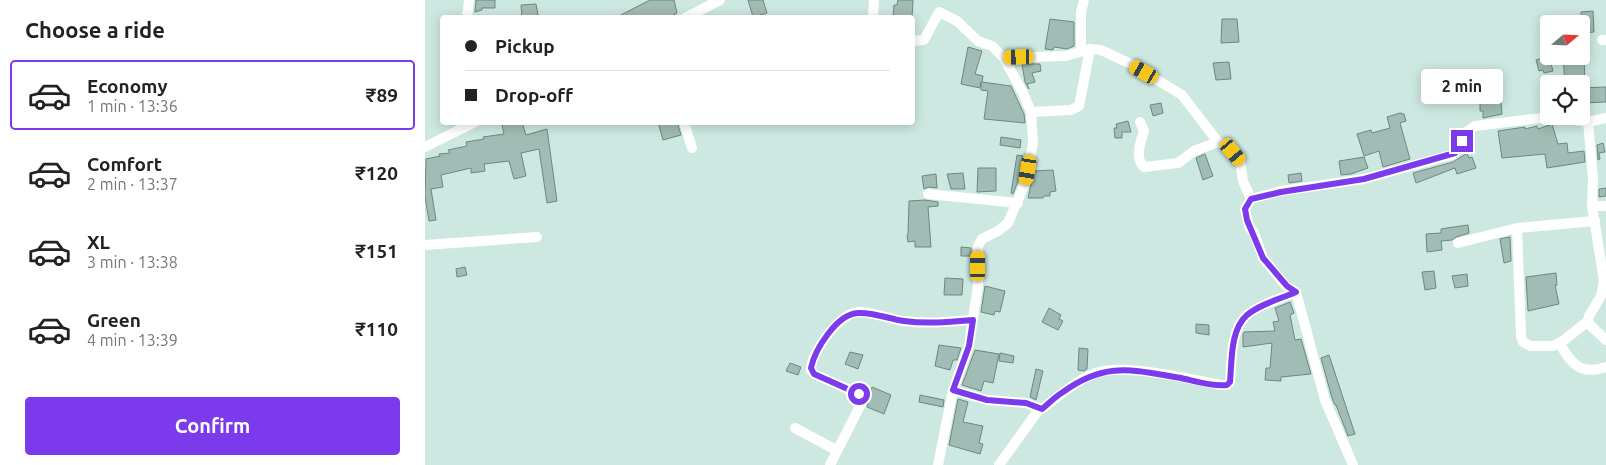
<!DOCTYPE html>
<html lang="en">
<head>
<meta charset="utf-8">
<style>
	:root { --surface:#fff; --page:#f2f2f2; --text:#222; --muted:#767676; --line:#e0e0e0; --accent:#7c3aed }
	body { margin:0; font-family:Ubuntu,sans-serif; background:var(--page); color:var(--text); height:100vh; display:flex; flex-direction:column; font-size:19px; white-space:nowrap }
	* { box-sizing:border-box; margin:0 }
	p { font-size:16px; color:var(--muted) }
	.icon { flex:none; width:28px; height:28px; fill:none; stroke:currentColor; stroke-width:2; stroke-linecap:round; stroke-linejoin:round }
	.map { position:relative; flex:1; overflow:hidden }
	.drawer { display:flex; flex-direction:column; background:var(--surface); width:425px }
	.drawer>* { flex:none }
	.hud { position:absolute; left:15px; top:15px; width:475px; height:110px; border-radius:5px; box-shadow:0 2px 12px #0003; display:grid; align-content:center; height:110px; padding:0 25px; background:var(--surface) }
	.needle { width:32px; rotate:71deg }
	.buttons { position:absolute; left:1115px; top:15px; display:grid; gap:10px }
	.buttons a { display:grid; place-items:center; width:50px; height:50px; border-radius:5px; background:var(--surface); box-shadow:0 2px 12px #0003; font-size:25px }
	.end { position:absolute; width:22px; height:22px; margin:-11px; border:6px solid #7c3aed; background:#fff; box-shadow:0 0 0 2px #fff }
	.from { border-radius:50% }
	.bubble { position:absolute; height:35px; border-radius:5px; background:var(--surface); box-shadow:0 2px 12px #0003; font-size:16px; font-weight:700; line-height:35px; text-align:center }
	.car { position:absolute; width:15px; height:30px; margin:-15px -8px; border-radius:6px; box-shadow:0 0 4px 1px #0007; background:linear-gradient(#f5c518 24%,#345 0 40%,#f5c518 0 76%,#345 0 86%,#f5c518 0) }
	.hud b { display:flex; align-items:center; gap:18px; height:48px; font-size:19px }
	.hud b+b { border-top:1px solid var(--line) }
	.hud i { width:12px; height:12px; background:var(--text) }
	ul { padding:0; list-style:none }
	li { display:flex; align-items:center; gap:15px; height:70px; margin:0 10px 8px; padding:0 15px; border:2px solid transparent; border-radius:5px }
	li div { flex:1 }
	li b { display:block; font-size:19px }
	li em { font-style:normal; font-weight:700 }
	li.current { border-color:var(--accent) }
	li>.icon { width:45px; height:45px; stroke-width:1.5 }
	h2 { padding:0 25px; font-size:22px; line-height:60px }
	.button { display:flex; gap:10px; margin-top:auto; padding:10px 25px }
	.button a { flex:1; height:58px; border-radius:5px; background:var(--accent); color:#fff; font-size:20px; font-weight:700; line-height:58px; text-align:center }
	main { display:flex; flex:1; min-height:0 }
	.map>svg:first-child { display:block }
	.building { fill:#a1bcb4; stroke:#6d8780 }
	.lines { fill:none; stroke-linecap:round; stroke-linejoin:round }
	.minor { stroke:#fff; stroke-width:10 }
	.route { stroke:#7c3aed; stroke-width:6 }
</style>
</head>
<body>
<main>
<section class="drawer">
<h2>Choose a ride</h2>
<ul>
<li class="current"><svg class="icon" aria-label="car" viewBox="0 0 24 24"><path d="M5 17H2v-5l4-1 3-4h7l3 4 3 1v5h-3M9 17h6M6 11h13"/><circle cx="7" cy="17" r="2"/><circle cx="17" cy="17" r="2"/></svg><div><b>Economy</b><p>1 min · 13:36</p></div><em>₹89</em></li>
<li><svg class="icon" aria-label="car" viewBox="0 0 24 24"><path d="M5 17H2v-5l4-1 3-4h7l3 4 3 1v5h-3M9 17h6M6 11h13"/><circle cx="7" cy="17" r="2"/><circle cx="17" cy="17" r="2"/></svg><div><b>Comfort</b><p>2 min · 13:37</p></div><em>₹120</em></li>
<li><svg class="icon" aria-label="car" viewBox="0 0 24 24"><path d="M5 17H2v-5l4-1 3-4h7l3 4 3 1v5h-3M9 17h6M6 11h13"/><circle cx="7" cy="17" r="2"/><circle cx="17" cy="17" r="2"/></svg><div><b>XL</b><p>3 min · 13:38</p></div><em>₹151</em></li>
<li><svg class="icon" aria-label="car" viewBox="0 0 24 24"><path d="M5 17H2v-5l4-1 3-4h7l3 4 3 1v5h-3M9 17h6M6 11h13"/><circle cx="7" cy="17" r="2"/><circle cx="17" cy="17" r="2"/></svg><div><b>Green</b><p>4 min · 13:39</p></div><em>₹110</em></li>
</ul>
<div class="button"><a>Confirm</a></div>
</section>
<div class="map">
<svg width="1181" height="465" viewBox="0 0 1181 465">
	<rect width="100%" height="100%" fill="#cce8e1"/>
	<!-- building -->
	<g class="building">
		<path d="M51 0H70V8H57V10L50 12Z"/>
		<path d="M225 0H249L252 13 243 18H190Z"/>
		<path d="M323 0H338L342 13 328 17Z"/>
		<path d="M473 0H488L487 18H468L469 5H472Z"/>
		<path d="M111 4 113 15 97 17 96 5Z"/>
		<path d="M1168 11 1169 32 1157 33 1156 12Z"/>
		<path d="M625 19 649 22V46L642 49 629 47 628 50 620 49Z"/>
		<path d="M797 19H812L814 42 796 43Z"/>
		<path d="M543 47 557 51 550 74 558 76 557 82 586 86 599 114 600 123 559 119 563 91 556 90V82L555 88 536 84Z"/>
		<path d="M1124 56 1128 71 1119 73 1118 70 1114 71 1111 60Z"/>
		<path d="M1138 56H1159L1160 84H1140Z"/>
		<path d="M804 62 806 79 791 80 788 63Z"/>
		<path d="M597 64H615L616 71 607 73 610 82 602 84 604 89 600 82Z"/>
		<path d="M1181 87V102L1156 103V88Z"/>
		<path d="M1075 92 1077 114 1058 118V111H1055V93Z"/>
		<path d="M736 103 738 113 728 116 725 105Z"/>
		<path d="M975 113 979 114 981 121 975 123 985 159 958 167 954 151 939 156 932 134 946 130 947 133 965 128 962 117Z"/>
		<path d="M703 121 706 132H697V138H690L689 128H692L691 124Z"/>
		<path d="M87 122H97L101 135 122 129 132 201 122 203 114 149 96 153 101 176 89 179 84 161 59 164 60 171 46 173V168L16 175 18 187 6 189 11 220 4 221 0 197 1 159 15 156 14 154 25 153 23 150 42 146 41 142 59 139 58 137 79 134 77 125Z"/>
		<path d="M233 122H252L256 135 238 140Z"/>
		<path d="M1127 124 1133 144 1142 143 1143 153 1159 151 1160 162 1122 168 1120 154 1077 158 1073 131 1100 127V129L1112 126 1113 129Z"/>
		<path d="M576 137 596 140 595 148 575 145Z"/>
		<path d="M1178 143 1180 152 1174 153 1175 159 1173 160 1172 145Z"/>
		<path d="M1042 153 1044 158 1047 157 1051 168 1032 174 1030 168 991 183 988 173 1028 162Z"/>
		<path d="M780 154 788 176 778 180 771 158Z"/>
		<path d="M592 155 598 156 593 181 588 194 586 193Z"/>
		<path d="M939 157 943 168 926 174 916 175 914 161Z"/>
		<path d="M553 168H571V191L552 192Z"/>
		<path d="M628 170 631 191 625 192V196H619L618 198H603L609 171Z"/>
		<path d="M538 173 540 189H526L522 174Z"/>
		<path d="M876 173 877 181 864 183 863 175Z"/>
		<path d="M511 174 512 188 503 187 499 189 497 176Z"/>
		<path d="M1181 188V196L1174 197V189Z"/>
		<path d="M500 200 513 202V206L503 207 506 247H490V241L483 242 482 235 483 234 484 201Z"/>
		<path d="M1043 225 1044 233 1031 237 1027 240 1016 241 1017 250 1002 252 1001 234 1016 233V229L1022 228Z"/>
		<path d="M1085 237 1086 261 1079 263 1075 239Z"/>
		<path d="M536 247 546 248V256H536Z"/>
		<path d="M40 267 42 275 32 277 31 269Z"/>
		<path d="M1009 271 1011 288 1000 290 997 272Z"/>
		<path d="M1131 273 1132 285H1130L1134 304 1103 311 1101 277Z"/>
		<path d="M1042 274 1043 286 1030 288 1027 276Z"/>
		<path d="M520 278 538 279 537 295H519Z"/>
		<path d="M560 286 580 291 575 312 570 311 569 315 556 312Z"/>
		<path d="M865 302 869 313 865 315 870 340 876 339 886 374 856 377V381L840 380 841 368H845L847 343 818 347V334L819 332 850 331 848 322 854 321 850 308Z"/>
		<path d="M624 308 636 315 634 319 638 321 633 330 617 322Z"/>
		<path d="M771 324 784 325V335L771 333Z"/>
		<path d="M514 345 536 348 532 360H528L525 370 510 366Z"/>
		<path d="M654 348 663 349 662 369 659 371 653 370Z"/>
		<path d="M550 350 574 354 568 383 559 381 556 391 537 385Z"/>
		<path d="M425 352 438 355 433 369 420 364Z"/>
		<path d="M575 353 589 356 588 363 574 361Z"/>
		<path d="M904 355 930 434 923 436 911 405H910L907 398 896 358Z"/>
		<path d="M365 363 376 367 373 375 361 371Z"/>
		<path d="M611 369 618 371 611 400 605 397Z"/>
		<path d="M447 387 466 395 459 414 442 407Z"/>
		<path d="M495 395 519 400 518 407 494 402Z"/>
		<path d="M533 399 543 402 538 422 558 426 554 443 558 444 555 454 524 445Z"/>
	</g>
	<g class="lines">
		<!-- minor -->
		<g class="minor">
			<path d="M42 18 44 0"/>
			<path d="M260 18 295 0"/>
			<path d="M448 18 449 0"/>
			<path d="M1177 40H1181"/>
			<path d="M488 41 499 40 514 12 532 21 553 41 567 46 579 58 598 93 606 112 608 143 600 183 583 223 573 231 557 239 553 246V285L544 346 528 390 513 465"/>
			<path d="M656 51V12L659 0"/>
			<path d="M579 58 641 56 665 49 676 50 706 64 757 95 793 142 802 145 815 161 818 181 826 199 820 209 824 227 829 233 838 258 861 286 871 292 900 400 928 465"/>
			<path d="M606 112 646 110 654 106 665 49"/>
			<path d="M259 122 267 148"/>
			<path d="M715 122 719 131C716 141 709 158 719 167L753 163 769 151 793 142"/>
			<path d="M1163 122 1168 178 1167 206 1179 281 1176 296 1164 316 1163 321 1166 326 1181 340"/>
			<path d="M0 147 50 122"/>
			<path d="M503 194 593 203"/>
			<path d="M826 199 856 191 939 179 1026 155 1032 151 1040 133 1050 126 1124 117 1163 122 1181 118"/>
			<path d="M1167 206H1181"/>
			<path d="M1092 228 1096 336 1098 342 1105 346H1128L1138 341 1163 321"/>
			<path d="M1033 243 1092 228 1170 221"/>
			<path d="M0 245 112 237"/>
			<path d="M1134 343C1147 363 1154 376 1181 367"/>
			<path d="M528 390 562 400 601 403 617 409C634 396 650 381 671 373 701 363 763 379 796 385H802L805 382C807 361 805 330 822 315 835 304 855 299 871 292"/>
			<path d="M370 428 411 450"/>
			<path d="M405 465 438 400 434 394 389 374 386 370C386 353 411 319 428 313 441 309 464 319 478 321 501 324 524 322 548 320"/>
			<path d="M574 465 615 408"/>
		</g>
	</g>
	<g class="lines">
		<!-- route -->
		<path class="route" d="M434 394 389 374 386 368C390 349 412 314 433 313 448 312 464 319 479 321 502 324 524 322 548 320L544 346 528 390 562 400 601 403 617 409C624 403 630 397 638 392 681 361 707 370 756 378 770 381 788 387 802 385L805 382C807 361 805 330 822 315 835 304 855 299 871 292L862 286 838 258 822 220 820 209 826 199 856 192 939 179 1030 153 1035 147 1037 141"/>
	</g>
</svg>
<div class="buttons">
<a><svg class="needle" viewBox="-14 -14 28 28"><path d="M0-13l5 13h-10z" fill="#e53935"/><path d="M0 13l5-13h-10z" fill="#767676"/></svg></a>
<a><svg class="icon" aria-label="locate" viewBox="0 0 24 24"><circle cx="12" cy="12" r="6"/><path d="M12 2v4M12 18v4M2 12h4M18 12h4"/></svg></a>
</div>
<i class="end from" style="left:434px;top:394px"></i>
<i class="end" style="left:1037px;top:141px"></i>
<div class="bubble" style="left:996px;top:69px;width:82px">2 min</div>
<i class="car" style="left:594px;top:57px;rotate:269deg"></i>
<i class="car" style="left:719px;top:72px;rotate:300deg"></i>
<i class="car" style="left:808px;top:152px;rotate:140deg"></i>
<i class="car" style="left:603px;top:170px;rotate:190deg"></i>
<i class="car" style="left:553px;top:266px;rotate:0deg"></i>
<div class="hud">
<b><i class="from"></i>Pickup</b>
<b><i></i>Drop-off</b>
</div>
</div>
</main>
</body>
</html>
